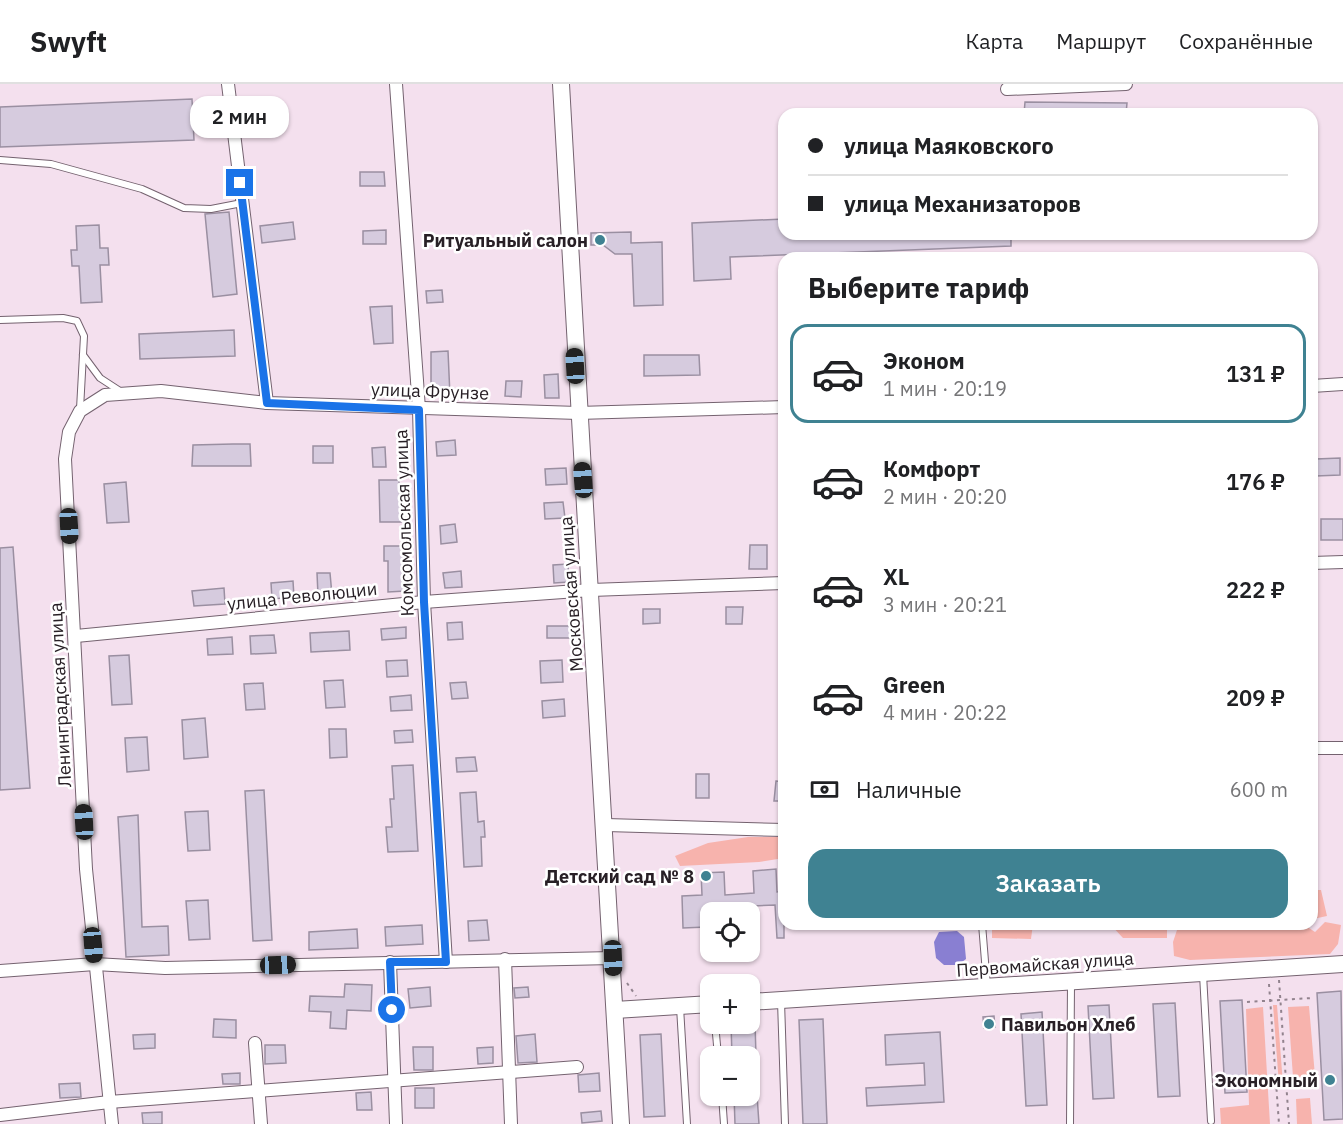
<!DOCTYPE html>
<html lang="ru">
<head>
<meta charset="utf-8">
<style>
	:root { --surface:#fff; --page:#f2f2f2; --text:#202124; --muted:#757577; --line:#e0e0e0; --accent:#3f8292 }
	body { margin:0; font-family:"IBM Plex Sans",sans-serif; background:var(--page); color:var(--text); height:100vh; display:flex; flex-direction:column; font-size:22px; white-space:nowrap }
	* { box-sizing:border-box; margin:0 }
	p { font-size:20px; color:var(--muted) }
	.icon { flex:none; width:33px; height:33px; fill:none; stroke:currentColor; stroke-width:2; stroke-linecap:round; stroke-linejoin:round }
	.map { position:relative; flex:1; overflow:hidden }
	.details { position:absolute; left:778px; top:168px; width:540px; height:678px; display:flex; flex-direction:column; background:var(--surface); border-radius:18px; box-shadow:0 2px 4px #0004 }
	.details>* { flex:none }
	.guide { position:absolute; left:778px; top:24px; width:540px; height:132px; border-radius:18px; box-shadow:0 2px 4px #0004; display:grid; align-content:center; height:132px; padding:0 30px; background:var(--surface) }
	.fabs { position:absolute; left:700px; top:818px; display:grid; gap:12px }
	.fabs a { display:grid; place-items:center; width:60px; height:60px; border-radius:12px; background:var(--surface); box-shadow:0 2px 4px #0004; font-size:30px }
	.end { position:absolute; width:27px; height:27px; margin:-14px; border:8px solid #1a73e8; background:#fff; box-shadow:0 0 0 3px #fff }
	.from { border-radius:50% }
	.bubble { position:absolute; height:42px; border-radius:18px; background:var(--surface); box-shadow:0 2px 4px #0004; font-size:20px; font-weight:600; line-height:42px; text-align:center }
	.car { position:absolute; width:18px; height:36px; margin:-18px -9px; border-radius:8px; box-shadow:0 0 4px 2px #0007; background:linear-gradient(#222 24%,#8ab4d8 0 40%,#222 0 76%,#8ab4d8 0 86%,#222 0) }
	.guide b { display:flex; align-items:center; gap:21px; height:57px; font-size:22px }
	.guide b+b { border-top:2px solid var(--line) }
	.guide i { width:15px; height:15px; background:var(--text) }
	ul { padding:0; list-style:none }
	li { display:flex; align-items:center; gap:18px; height:99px; margin:0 12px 9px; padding:0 18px; border:3px solid transparent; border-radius:18px }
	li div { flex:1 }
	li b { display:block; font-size:22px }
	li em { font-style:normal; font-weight:600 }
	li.on { border-color:var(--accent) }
	li>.icon { width:54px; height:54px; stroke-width:1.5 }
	h2 { padding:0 30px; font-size:27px; line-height:72px }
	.pay { display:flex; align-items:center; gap:15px; height:66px; padding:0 30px; font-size:22px }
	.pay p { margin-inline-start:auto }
	.action { display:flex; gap:12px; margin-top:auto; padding:12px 30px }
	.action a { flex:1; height:69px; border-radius:18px; background:var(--accent); color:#fff; font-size:24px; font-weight:600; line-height:69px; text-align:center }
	header { display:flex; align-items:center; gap:36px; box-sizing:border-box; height:84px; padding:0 30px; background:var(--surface); border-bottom:2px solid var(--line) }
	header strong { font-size:28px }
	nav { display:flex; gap:33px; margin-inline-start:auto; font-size:21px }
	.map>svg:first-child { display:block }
	.green { fill:#f7b3ad }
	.water { fill:#897fd2 }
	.building { fill:#d6cbde; stroke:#9a8fa1; stroke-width:1.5 }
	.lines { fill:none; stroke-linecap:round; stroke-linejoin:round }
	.lane-casing { stroke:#74626f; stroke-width:8 }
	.street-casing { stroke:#74626f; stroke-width:14 }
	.secondary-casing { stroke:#74626f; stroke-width:18 }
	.path { stroke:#92838e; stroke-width:2; stroke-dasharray:3 4.5; stroke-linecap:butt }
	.lane { stroke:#fff; stroke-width:6 }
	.street { stroke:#fff; stroke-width:12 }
	.secondary { stroke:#fff; stroke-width:16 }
	.route { stroke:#1a73e8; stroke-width:8 }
	.poi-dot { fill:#3f8292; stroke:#fff; stroke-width:2 }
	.labels { text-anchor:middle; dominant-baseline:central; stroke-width:5; stroke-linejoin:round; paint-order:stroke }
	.poi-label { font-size:18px; font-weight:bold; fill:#282026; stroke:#fff; text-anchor:end }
	.street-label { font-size:18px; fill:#282026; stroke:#fff }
</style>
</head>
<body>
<header>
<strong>Swyft</strong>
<nav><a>Карта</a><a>Маршрут</a><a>Сохранённые</a></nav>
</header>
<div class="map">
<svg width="1343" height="1040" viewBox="0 0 1343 1040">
	<rect width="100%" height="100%" fill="#f4e0ee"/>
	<!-- green -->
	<g class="green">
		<path d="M748 753H784V774L759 778 680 782 675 772 708 759Z"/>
		<path d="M1313 806H1321L1327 832 1313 835Z"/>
		<path d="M1325 838 1341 841 1338 860 1330 870 1190 876 1174 872 1173 858 1179 840H1303L1315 848Z"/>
		<path d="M992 840H1033L1031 855 992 854Z"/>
		<path d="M1110 840H1167V854H1123Z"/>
		<path d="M1273 921H1277L1283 1001H1279Z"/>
		<path d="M1309 922 1315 992 1293 993 1288 923Z"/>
		<path d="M1263 923 1270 1040H1221L1220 1024 1249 1021 1246 925Z"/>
		<path d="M1310 1014 1312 1040H1297L1296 1015Z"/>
	</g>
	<!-- water -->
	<path class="water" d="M957 847 964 853 966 875 958 881H944L936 874 934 858 939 848Z"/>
	<!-- building -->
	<g class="building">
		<path d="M192 15 194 56 0 63V23Z"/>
		<path d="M1025 18 1127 19 1126 30H1024Z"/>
		<path d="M255 30H268V43H254Z"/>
		<path d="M360 88H384L385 102H360Z"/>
		<path d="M229 128 237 210 213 213 205 130Z"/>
		<path d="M784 135V150H1011V162L730 173 731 195 694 197 692 139Z"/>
		<path d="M293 138 295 155 262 159 260 142Z"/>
		<path d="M99 141 100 164H108L109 181H100L102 218 81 219 79 182H72L71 166H77L76 142Z"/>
		<path d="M386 146V160H363V147Z"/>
		<path d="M631 148V159L662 158 663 221 634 222 632 170H615L603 161H591V149Z"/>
		<path d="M442 206 443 218 427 219 426 207Z"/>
		<path d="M392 222 393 259 374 260 370 223Z"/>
		<path d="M234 246 235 272 140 275 139 250Z"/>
		<path d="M448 267 450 312H431V268Z"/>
		<path d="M644 271H699L700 291 644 292Z"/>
		<path d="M558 290 559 314H545L544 291Z"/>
		<path d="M506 297H522L521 313 505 312Z"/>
		<path d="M455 356 456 371 437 372 436 358Z"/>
		<path d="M233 360H250L251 382H192L193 361Z"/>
		<rect x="313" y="362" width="20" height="17"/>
		<path d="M385 363 386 383H373L372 364Z"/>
		<path d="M1340 374V391L1316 392V375Z"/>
		<path d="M566 384 567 400 546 401 545 385Z"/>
		<path d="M379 396H399L401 438H380Z"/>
		<path d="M126 398 129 438 107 439 104 400Z"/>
		<path d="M563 418 565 434 545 435 544 419Z"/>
		<rect x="1321" y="435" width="22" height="21"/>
		<path d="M455 440 457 458 441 460 440 442Z"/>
		<path d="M750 461H767V485H749Z"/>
		<path d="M384 462H404L405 507 388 508V477H384Z"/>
		<path d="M13 463 30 704 0 706V464Z"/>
		<path d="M568 480 569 498 554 499 553 481Z"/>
		<path d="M461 487 462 503 445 504 443 489Z"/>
		<path d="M317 489H330L332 511H318Z"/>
		<path d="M293 497 294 513 272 515 271 499Z"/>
		<path d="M224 504 225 520 194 522 192 507Z"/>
		<path d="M726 523H743L742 540H726Z"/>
		<path d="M643 525H660V539L643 540Z"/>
		<path d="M462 538 463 555 448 556 447 539Z"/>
		<rect x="547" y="542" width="26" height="12"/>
		<path d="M406 543V554L382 556 381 545Z"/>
		<path d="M349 547 350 566 311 568 310 549Z"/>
		<path d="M274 551 276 569 251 570 250 552Z"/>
		<path d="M232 553 233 570 208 571 207 555Z"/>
		<path d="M129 571 132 620 112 621 109 572Z"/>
		<path d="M407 576 408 592 387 593 386 577Z"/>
		<path d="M562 576 563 598 541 599 540 577Z"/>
		<path d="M343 596 345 623 326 624 324 597Z"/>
		<path d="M466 598 468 614 452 615 450 599Z"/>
		<path d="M263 599 265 625 246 626 244 600Z"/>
		<path d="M411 611 412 626 391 627 390 613Z"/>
		<path d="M564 615 565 632 543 634 542 617Z"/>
		<path d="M205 634 208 673 184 675 182 636Z"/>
		<path d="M329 645H346L347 673 330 674Z"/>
		<path d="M412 646 413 658 395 659 394 647Z"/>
		<path d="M147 653 149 686 127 688 125 654Z"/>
		<path d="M475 673 477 687 457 688 456 674Z"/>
		<path d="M413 681 418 767 388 768 386 743H392L390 715H394L392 682Z"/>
		<rect x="696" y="690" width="13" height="24"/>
		<path d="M776 697 784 698V717H774Z"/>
		<path d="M264 706 272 856 253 857 245 707Z"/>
		<path d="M476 708 478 738 484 737 485 753H481L482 782 464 783 460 709Z"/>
		<path d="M208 727 210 766 188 767 185 728Z"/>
		<path d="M138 731 142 843 168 842 169 871 126 873 118 733Z"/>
		<path d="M776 785 777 808 784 807V854H777L775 821 752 822V828H729V822L705 824 706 843 683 844 682 812 702 811 701 789 724 788 725 811 754 809 753 787Z"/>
		<path d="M208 816 210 855 189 856 186 817Z"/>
		<path d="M487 836 489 856 469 857 468 837Z"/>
		<path d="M422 841 423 860 386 862 385 843Z"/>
		<path d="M357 845 358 864 309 866V848Z"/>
		<path d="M345 900 372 901 371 927 347 926 346 945 330 944 331 928 309 927 310 912 344 913Z"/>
		<path d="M430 903 431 922 410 924 408 905Z"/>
		<path d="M528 903 529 913 515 914 514 904Z"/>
		<path d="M1341 907 1343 1035 1324 1036 1317 909Z"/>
		<path d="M1242 916 1247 1008 1225 1009 1220 917Z"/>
		<path d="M1175 919 1180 1012 1158 1013 1153 920Z"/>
		<path d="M1109 921 1114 1014 1093 1015 1088 922Z"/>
		<path d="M1042 928 1047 1021 1026 1022 1021 930Z"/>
		<path d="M994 932 995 943 984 944 983 933Z"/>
		<path d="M214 935 236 936V954L213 953Z"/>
		<path d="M823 935 827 1040H803L799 936Z"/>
		<path d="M755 939 756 972H732L731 940Z"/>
		<path d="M940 948 944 1018 867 1022 866 1004 925 1001 924 979 886 981 885 951Z"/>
		<path d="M155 950V964L134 965 133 951Z"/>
		<path d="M535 950 537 978 518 979 516 952Z"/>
		<path d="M661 950 665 1032 644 1033 640 951Z"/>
		<path d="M265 961H285L286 979 265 980Z"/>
		<path d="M413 963H433V986H414Z"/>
		<path d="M493 963V979L478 980 477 964Z"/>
		<path d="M240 989V1000H223L222 990Z"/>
		<path d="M599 989 600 1007 579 1008 578 991Z"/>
		<path d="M80 999 81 1013 60 1014 59 1000Z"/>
		<rect x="415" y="1004" width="19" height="20"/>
		<path d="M371 1008 372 1026H357L356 1009Z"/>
		<path d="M734 1011H757L759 1040H735Z"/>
		<path d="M601 1027 602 1037 582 1039 581 1029Z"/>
		<path d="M162 1028V1040H143L142 1029Z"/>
	</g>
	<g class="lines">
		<!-- lane casing -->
		<g class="lane-casing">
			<g id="lane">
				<path d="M0 76 51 80 142 105 184 124 211 125 242 119"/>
				<path d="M0 236 63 234 77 237 84 252 80 325"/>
				<path d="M83 271 100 294 120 307"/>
				<path d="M982 840 987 902"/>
				<path d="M1203 890 1211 1037"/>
				<path d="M781 917 785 1040"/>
				<path d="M680 923 687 1040"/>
				<path d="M715 939 718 972"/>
				<path d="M722 1011 724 1040"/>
				<path d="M1070 1040 1071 899"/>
			</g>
		</g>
		<!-- street casing -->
		<g class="street-casing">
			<g id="street">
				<path d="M228 0 267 319"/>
				<path d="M396 0 419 325 424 518 446 878"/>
				<path d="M1007 5 1126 0"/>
				<path d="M1312 302 1343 300"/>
				<path d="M1312 479 1343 478"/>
				<path d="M76 552 424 518 591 506 784 499"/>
				<path d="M1312 664H1343"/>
				<path d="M606 741 784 746"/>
				<path d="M505 875 511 1040"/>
				<path d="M390 878 396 1040"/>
				<path d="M0 887 95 880 165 884 613 874"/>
				<path d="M255 959 261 1040"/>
				<path d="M0 1031 109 1018 577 983"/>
				<path d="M112 1040 86 785 65 375 69 348 80 327 105 311 161 307 267 319 578 329 784 323"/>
			</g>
		</g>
		<!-- secondary casing -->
		<g class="secondary-casing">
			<g id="secondary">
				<path d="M561 0C579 347 602 693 621 1040"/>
				<path d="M750 918 1343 880"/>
				<path d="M615 926 711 920"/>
			</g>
		</g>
		<!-- path -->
		<g class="path">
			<path d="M1279 896 1289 1040"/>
			<path d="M627 899 636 912"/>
			<path d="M1269 900 1279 1040"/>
			<path d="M1247 918 1312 914"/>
		</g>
		<!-- lane -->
		<use href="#lane" class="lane"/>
		<!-- street -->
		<use href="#street" class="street"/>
		<!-- secondary -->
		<use href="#secondary" class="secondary"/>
	</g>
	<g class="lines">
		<!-- route -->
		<path class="route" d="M240 99 267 319 419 326 424 518 446 878H390L392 926"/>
	</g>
	<!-- markers -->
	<g class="poi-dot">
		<circle cx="600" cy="156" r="6"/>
		<circle cx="706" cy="792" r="6"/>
		<circle cx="989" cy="940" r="6"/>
		<circle cx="1330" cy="996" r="6"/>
	</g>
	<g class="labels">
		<!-- poi labels -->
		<g class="poi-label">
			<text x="588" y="156">Ритуальный салон</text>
			<text x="694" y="792">Детский сад № 8</text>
			<text x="1001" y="940" text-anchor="start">Павильон Хлеб</text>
			<text x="1318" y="996">Экономный</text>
		</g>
		<!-- street labels -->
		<g class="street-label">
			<text transform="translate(430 307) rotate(2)">улица Фрунзе</text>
			<text transform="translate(404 439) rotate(-92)">Комсомольская улица</text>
			<text transform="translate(571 510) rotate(-94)">Московская улица</text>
			<text transform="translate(302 512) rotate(-6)">улица Революции</text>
			<text transform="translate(60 611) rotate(-93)">Ленинградская улица</text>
			<text transform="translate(1045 880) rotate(-4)">Первомайская улица</text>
		</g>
	</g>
</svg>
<div class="fabs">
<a><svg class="icon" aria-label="locate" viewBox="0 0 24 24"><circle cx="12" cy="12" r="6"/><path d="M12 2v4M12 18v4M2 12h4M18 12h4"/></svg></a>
<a>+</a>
<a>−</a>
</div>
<i class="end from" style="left:392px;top:926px"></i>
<i class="end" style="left:240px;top:99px"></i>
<div class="bubble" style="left:190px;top:12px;width:99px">2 мин</div>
<i class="car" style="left:575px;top:282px;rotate:357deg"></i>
<i class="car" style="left:583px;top:396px;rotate:356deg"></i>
<i class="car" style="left:69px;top:442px;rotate:177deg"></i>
<i class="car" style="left:84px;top:738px;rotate:357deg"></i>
<i class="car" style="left:93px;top:861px;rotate:175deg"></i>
<i class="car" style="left:613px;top:874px;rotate:178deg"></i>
<i class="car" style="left:278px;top:881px;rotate:88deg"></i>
<div class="guide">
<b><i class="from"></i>улица Маяковского</b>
<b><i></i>улица Механизаторов</b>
</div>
<section class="details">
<h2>Выберите тариф</h2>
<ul>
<li class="on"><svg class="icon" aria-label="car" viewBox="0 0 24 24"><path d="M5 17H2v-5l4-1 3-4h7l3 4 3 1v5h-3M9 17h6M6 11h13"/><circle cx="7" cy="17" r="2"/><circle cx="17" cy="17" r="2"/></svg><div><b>Эконом</b><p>1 мин · 20:19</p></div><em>131 ₽</em></li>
<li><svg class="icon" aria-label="car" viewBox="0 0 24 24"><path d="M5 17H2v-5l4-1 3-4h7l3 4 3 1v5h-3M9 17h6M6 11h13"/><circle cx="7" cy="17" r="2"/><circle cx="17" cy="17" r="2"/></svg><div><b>Комфорт</b><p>2 мин · 20:20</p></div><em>176 ₽</em></li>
<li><svg class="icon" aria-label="car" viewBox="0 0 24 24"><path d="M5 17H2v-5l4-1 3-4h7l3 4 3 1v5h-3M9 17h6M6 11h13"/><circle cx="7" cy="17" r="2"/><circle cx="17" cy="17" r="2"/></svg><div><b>XL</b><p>3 мин · 20:21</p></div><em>222 ₽</em></li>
<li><svg class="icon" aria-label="car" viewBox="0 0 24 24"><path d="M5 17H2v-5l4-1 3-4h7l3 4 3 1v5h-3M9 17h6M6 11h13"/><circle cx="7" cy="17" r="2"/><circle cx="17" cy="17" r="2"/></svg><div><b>Green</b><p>4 мин · 20:22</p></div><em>209 ₽</em></li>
</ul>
<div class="pay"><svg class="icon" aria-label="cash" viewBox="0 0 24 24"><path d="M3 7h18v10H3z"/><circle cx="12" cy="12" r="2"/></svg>Наличные<p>600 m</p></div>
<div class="action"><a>Заказать</a></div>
</section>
</div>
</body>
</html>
